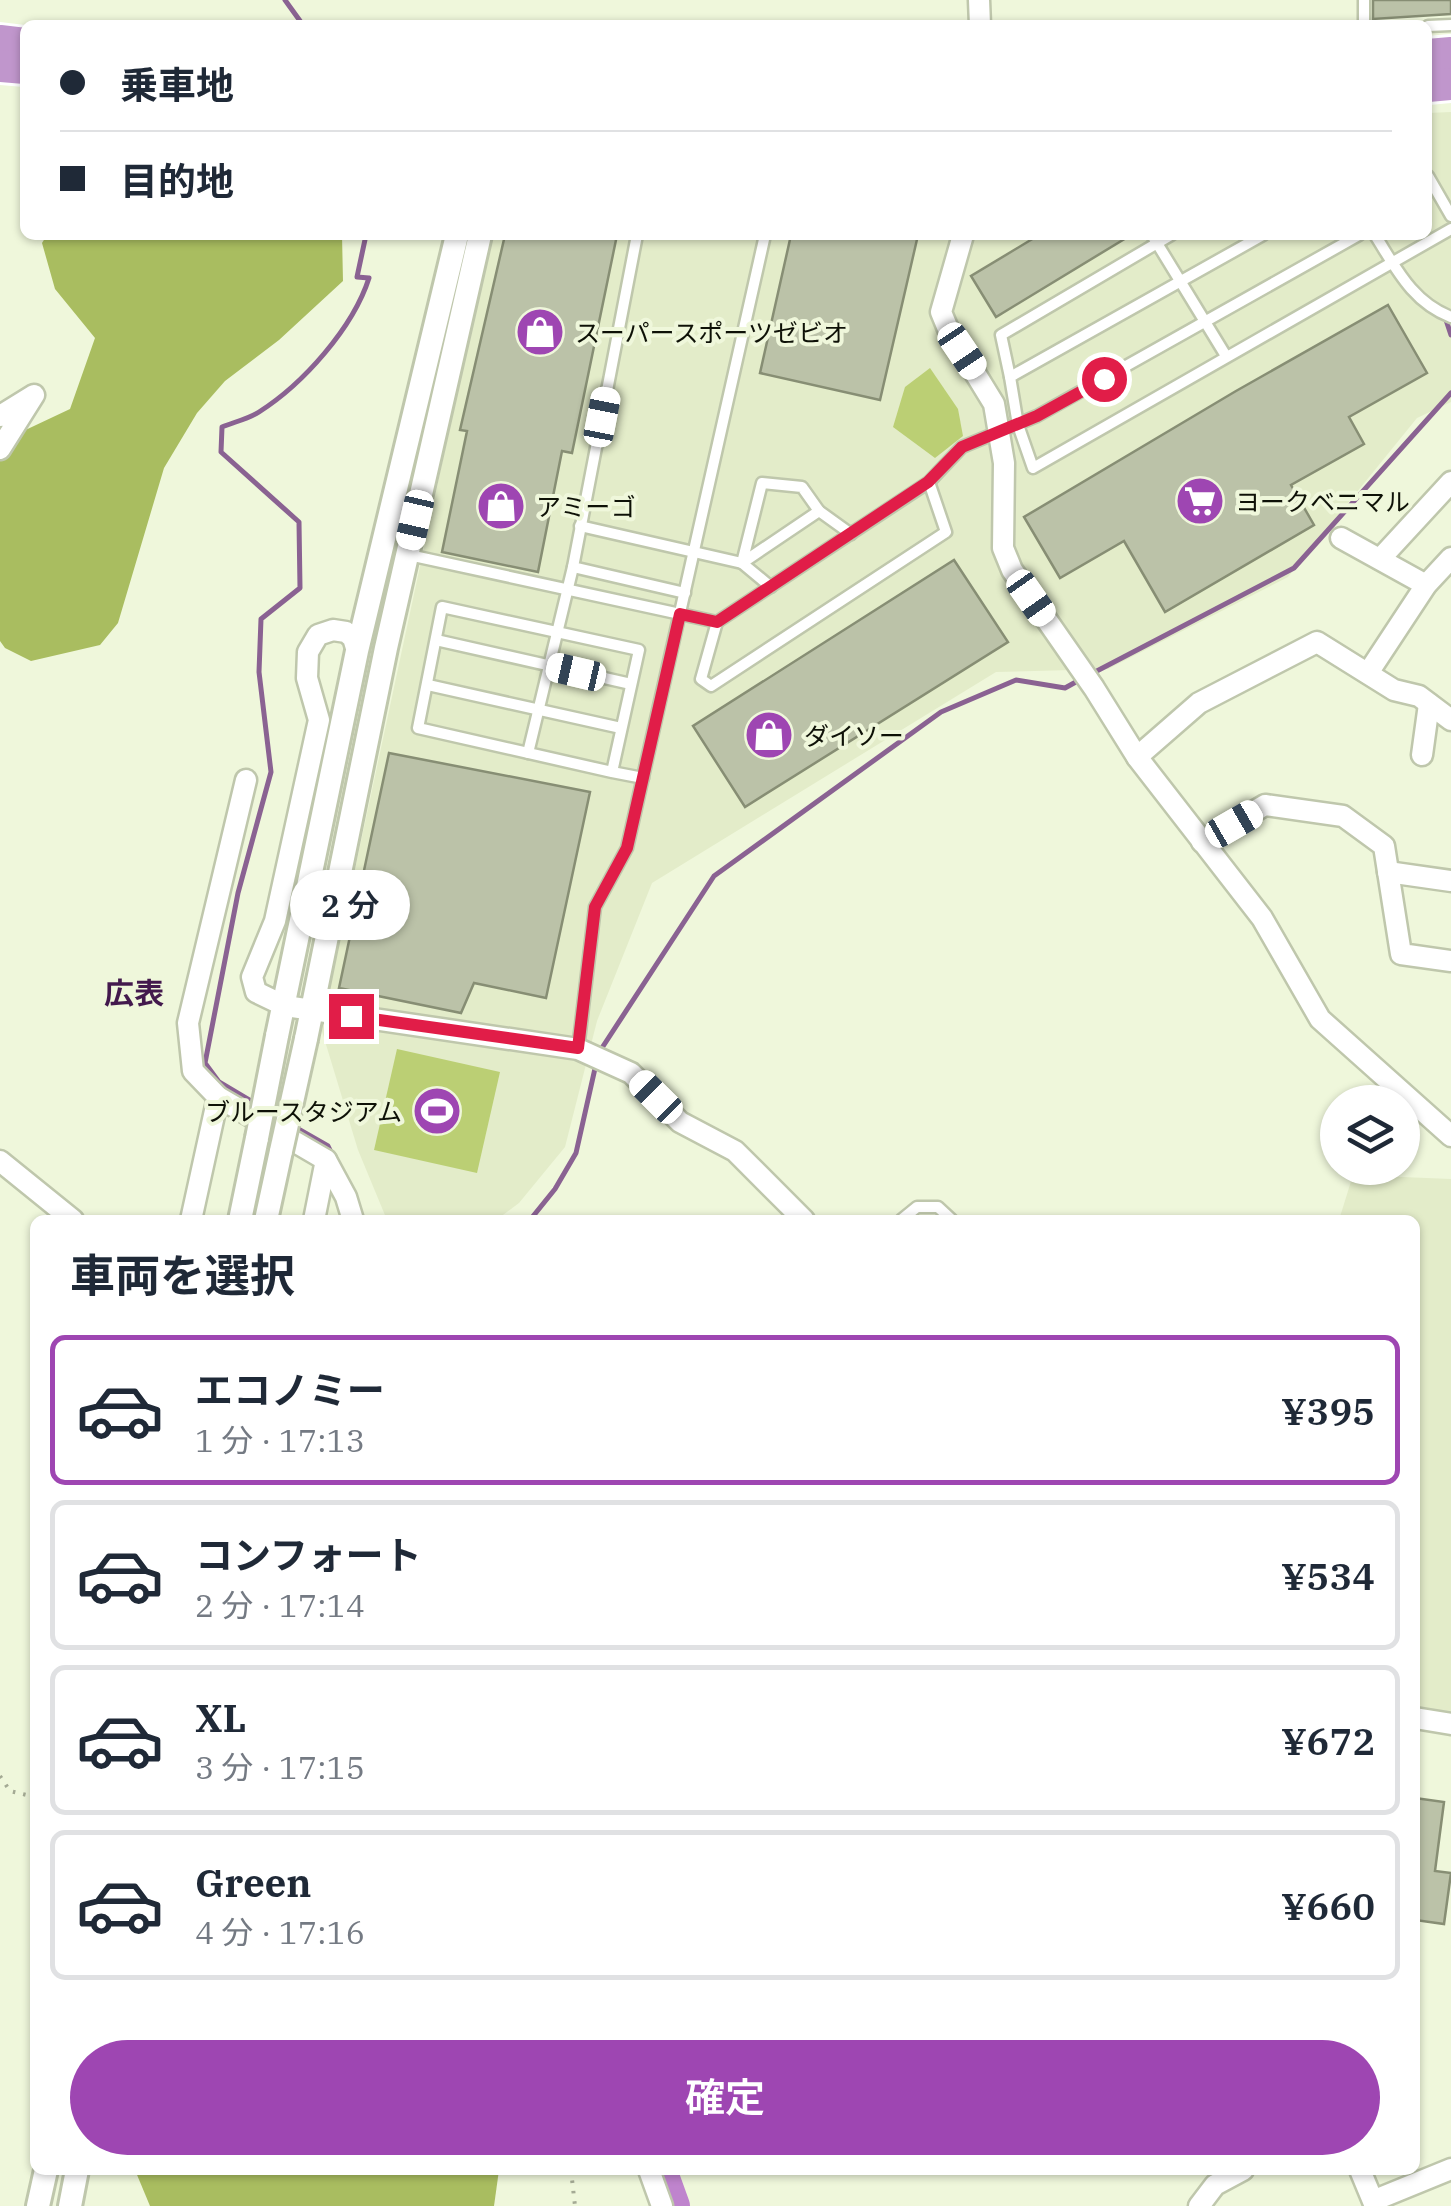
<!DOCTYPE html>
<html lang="ja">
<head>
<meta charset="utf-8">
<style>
	:root { --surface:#fff; --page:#f2f2f3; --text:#1f2937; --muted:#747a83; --line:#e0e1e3; --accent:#9e46b2 }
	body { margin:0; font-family:"IBM Plex Serif","Noto Sans JP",serif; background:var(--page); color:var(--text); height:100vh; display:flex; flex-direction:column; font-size:38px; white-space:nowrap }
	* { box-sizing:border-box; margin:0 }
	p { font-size:32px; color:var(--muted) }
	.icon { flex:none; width:55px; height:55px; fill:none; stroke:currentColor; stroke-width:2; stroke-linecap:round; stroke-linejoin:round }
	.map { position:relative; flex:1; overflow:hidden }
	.drawer { position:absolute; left:30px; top:1215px; width:1390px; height:960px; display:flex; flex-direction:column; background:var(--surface); border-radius:15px; box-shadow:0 2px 8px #0004 }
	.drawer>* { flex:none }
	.hud { position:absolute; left:20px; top:20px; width:1412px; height:220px; border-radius:15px; box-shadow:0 2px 8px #0004; display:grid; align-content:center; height:220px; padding:0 40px; background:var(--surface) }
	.fabs { position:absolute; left:1320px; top:1085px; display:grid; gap:20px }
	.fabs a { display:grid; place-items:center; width:100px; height:100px; border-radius:50%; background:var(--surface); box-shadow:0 2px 8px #0004; font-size:50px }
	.end { position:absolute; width:45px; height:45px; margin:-22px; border:12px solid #e11d48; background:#fff; box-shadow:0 0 0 5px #fff }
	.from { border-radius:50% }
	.bubble { position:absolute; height:70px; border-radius:35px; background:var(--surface); box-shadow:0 2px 8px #0004; font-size:32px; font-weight:600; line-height:70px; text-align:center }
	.car { position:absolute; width:30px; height:60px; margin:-30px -15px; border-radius:12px; box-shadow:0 0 8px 2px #0007; background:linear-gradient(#fff 24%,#345 0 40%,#fff 0 76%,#345 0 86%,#fff 0) }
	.hud b { display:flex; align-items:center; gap:35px; height:95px; font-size:38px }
	.hud b+b { border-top:2px solid var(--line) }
	.hud i { width:25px; height:25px; background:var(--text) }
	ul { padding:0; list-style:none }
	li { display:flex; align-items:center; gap:30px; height:150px; margin:0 20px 15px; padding:0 20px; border:5px solid var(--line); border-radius:15px }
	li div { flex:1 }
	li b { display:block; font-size:38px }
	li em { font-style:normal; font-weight:600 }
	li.on { border-color:var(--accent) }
	li>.icon { width:90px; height:90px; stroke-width:1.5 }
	h2 { padding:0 40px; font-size:45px; line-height:120px }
	.action { display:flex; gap:20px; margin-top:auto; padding:20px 40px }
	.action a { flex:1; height:115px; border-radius:60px; background:var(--accent); color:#fff; font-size:40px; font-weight:600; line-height:115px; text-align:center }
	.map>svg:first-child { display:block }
	.built { fill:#e3ecc9 }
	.green { fill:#bbcf74 }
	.forest { fill:#a9bd60 }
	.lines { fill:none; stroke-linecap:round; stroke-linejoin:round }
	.stream { stroke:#8a6292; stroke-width:5 }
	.river { stroke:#bf84cd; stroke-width:32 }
	.building { fill:#bbc2a8; stroke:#878e74; stroke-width:2.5 }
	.service-casing { stroke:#bfc7ac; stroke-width:15 }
	.minor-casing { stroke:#bfc7ac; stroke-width:25 }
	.tertiary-casing { stroke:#bfc7ac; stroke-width:28 }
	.trunk-casing { stroke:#fff; stroke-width:38 }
	.path { stroke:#a4aa94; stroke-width:4; stroke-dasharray:2.5 8; stroke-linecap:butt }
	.service { stroke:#fff; stroke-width:10 }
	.minor { stroke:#fff; stroke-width:20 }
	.tertiary { stroke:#fff; stroke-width:22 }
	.trunk { stroke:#c096cc; stroke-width:32 }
	.tertiary-bridge-casing { stroke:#bfc7ac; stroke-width:28; stroke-linecap:butt }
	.tertiary-bridge { stroke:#fff; stroke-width:22 }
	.route { stroke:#e11d48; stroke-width:12 }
	.labels { text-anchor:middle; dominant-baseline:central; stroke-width:8; stroke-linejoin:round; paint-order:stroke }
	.poi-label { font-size:25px; fill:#0e1107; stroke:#eff7db; text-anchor:start }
	.quarter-label { font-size:30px; font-weight:bold; fill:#43194d; stroke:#eff7db }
</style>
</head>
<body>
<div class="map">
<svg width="1451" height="2206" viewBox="0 0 1451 2206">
	<rect width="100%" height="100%" fill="#eff7db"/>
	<!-- built -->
	<g class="built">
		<path d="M1451 112V402L1417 418 1288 577 1108 669 996 672 652 883 597 1021 565 1147 519 1203 496 1220H387L358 1150 321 1028 491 235H1428V113Z"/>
		<path d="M1353 1175 1451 1179V1715L1415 1709V1220H1339Z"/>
	</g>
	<!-- green -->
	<g class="green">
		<path d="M930 368 958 409 963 436 935 458 893 427 905 387Z"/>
		<path d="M397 1049 500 1072 477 1173 374 1150Z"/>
	</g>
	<!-- forest -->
	<g class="forest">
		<path d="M47 235H342L343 281 279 340 225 381 197 413 164 468 118 623 100 645 31 661 5 648 0 641V442L70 409 95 338 55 289 42 243Z"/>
		<path d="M135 2170H499L494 2206H150Z"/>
	</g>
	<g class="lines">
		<!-- stream -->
		<g class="stream">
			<path d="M285 0 303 25"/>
			<path d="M1449 318 1446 320 1451 335"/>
			<path d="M1093 673 1294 568 1451 393"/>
			<path d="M598 1054 714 876 941 712 1016 680 1065 688 1083 678"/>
			<path d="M258 1105 219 1082 205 1063 238 893 271 772 259 672 261 619 300 588 299 522 221 452 222 427C234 422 248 419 259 412 303 384 353 328 369 278L357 277 366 235"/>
			<path d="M293 1126 328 1146 332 1154"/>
			<path d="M530 1220 555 1189 576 1153 596 1064"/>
		</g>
		<!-- river -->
		<path class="river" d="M661 2170 674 2206"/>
	</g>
	<!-- building -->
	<g class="building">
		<path d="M1373 0H1451V14L1373 19Z"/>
		<path d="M505 235H617L572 453 562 451 538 572 442 552 467 431 460 430Z"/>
		<path d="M791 235H918L880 400 760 373Z"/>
		<path d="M1039 235H1131L996 317 971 276Z"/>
		<path d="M1388 305 1427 373 1349 417 1364 444 1291 485 1314 525 1165 612 1124 541 1060 578 1024 517 1236 391Z"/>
		<path d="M954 560 1008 642 745 807 693 726Z"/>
		<path d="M389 753 590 792 546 998 474 983 461 1013 339 988Z"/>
		<path d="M1415 1798 1444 1802 1435 1871 1451 1873 1444 1924 1415 1920Z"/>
	</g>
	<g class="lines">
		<!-- service casing -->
		<g class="service-casing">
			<g id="service">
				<path d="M1364 0V25"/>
				<path d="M1428 26 1451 25"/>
				<path d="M1428 176 1451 216"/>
				<path d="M637 235 573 567 685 593"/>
				<path d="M1152 235 1226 356"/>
				<path d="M1263 235 1010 377 1018 425 1033 468 1451 229"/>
				<path d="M1375 235C1396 268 1412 302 1451 317"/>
				<path d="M1010 377 1001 335 1171 235"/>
				<path d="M580 526 742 563 771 587"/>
				<path d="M409 555 717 622 929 482 962 447 1037 416 1359 235"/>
				<path d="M742 563 762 483 802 487 819 511"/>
				<path d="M742 563 819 511 851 534"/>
				<path d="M717 622 701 679 711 686 946 532 929 482"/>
				<path d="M436 640 631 684"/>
				<path d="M428 685 621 728"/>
				<path d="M528 753 573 567"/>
				<path d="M612 772 639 650 442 607 418 728 612 772 643 778"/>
				<path d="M578 1049 595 907 627 848 765 235"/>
				<path d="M901 1220 917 1207H938L952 1220"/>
			</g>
		</g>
		<!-- minor casing -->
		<g class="minor-casing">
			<g id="minor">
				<path d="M979 0 980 25"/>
				<path d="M963 235 941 312 948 329 994 404 1004 463 1003 548 1012 570 1094 688 1137 757 1262 918 1320 1019 1451 1136"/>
				<path d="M0 416 34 395 0 449"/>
				<path d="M1341 538 1426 585"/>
				<path d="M1380 559 1451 482"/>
				<path d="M357 651 353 638 346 632 333 630 318 635 308 652 307 678 319 720 275 921 252 977 256 992 285 1006 578 1049 631 1073 680 1122 735 1151 804 1220"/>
				<path d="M1368 673 1426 585 1451 558"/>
				<path d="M1422 755 1429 704"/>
				<path d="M1137 757 1199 703 1317 642 1394 690 1419 696 1451 720"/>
				<path d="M246 780 188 1023 193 1071 218 1097 326 1160 346 1197 353 1220"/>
				<path d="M1202 842 1265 805 1343 816 1384 846 1401 954 1451 961"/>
				<path d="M1388 872 1451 881"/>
				<path d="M0 1161 73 1220"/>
				<path d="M191 1220 218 1097"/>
				<path d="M314 1220 326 1160"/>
				<path d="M1415 1718 1451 1724"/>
				<path d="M649 2170 662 2206"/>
				<path d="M1360 2170 1375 2206"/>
				<path d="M1375 2200 1451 2169"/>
				<path d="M1199 2206 1215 2185 1243 2170"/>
			</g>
		</g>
		<!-- tertiary casing -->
		<g class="tertiary-casing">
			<g id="tertiary">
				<path d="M277 1036 357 651 457 235"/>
				<path d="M306 1039 386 648 480 235"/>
				<path d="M240 1220 257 1138"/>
				<path d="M266 1220 281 1151"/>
				<path d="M38 2206 46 2170"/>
				<path d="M70 2206 77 2170"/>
			</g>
		</g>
		<!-- trunk casing -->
		<g class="trunk-casing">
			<g id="trunk">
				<path d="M0 41 25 44"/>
				<path d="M1428 55 1451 53"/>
				<path d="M0 66 25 68"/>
				<path d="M1428 86 1451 84"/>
			</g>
		</g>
		<!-- path -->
		<g class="path">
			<path d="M0 1776 10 1791 35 1797"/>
			<path d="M571 2170 575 2206"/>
		</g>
		<!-- service -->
		<use href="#service" class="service"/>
		<!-- minor -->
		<use href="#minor" class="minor"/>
		<!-- tertiary -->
		<use href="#tertiary" class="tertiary"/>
		<!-- trunk -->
		<use href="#trunk" class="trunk"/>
		<!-- tertiary-bridge casing -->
		<g class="tertiary-bridge-casing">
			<g id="tertiary-bridge">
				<path d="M257 1138 277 1036"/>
				<path d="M281 1151 306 1039"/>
			</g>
		</g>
		<!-- tertiary-bridge -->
		<use href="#tertiary-bridge" class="tertiary-bridge"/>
	</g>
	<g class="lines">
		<!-- route -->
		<path class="route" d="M351 1016 578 1048 595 907 627 848 680 614 717 622 928 482 962 447 1037 416 1104 379"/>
	</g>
	<!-- icons -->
	<defs>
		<g id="shop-disc" transform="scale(2.5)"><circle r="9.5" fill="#9e46b2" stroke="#eff7db"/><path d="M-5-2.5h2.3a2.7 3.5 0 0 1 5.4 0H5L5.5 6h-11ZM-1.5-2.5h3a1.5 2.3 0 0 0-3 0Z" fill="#fff"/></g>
		<g id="supermarket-disc" transform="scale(2.5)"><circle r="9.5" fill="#9e46b2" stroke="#eff7db"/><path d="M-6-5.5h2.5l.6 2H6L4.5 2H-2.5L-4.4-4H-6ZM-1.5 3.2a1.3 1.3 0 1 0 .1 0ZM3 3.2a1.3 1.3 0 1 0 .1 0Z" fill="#fff"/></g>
		<g id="stadium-disc" transform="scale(2.5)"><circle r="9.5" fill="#9e46b2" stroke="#eff7db"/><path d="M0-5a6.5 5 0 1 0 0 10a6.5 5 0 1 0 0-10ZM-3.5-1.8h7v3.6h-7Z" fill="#fff"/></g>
	</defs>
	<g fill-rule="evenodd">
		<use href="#shop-disc" x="540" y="332"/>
		<use href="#supermarket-disc" x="1200" y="501"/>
		<use href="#shop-disc" x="501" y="506"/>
		<use href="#shop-disc" x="769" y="735"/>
		<use href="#stadium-disc" x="437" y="1111"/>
	</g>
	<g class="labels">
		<!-- poi labels -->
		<g class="poi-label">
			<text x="575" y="332">スーパースポーツゼビオ</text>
			<text x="1235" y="501">ヨークベニマル</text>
			<text x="536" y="506">アミーゴ</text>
			<text x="804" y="735">ダイソー</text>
			<text x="402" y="1111" text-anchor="end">ブルースタジアム</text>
		</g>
		<!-- quarter labels -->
		<g class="quarter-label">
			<text x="134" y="992">広表</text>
		</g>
	</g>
</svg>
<div class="fabs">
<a><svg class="icon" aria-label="layers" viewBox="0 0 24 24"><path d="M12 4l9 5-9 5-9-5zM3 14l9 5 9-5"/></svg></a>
</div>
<i class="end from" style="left:1104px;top:379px"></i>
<i class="end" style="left:351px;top:1016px"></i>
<div class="bubble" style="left:290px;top:870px;width:120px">2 分</div>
<i class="car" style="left:962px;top:351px;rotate:146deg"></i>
<i class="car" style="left:602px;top:417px;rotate:11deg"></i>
<i class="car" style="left:415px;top:520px;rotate:193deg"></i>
<i class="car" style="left:1031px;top:598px;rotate:145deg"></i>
<i class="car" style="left:576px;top:672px;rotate:283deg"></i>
<i class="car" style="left:1234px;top:824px;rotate:60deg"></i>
<i class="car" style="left:656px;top:1097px;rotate:315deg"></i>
<div class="hud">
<b><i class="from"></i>乗車地</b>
<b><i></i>目的地</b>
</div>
<section class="drawer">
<h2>車両を選択</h2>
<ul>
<li class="on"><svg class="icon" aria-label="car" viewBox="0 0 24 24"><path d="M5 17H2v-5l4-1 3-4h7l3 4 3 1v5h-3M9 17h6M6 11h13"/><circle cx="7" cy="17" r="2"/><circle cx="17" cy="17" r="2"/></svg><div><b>エコノミー</b><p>1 分 · 17:13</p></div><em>¥395</em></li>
<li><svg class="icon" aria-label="car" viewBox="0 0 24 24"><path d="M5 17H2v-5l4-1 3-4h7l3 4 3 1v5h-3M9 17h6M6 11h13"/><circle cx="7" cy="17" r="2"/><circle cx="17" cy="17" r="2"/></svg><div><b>コンフォート</b><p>2 分 · 17:14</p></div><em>¥534</em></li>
<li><svg class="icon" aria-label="car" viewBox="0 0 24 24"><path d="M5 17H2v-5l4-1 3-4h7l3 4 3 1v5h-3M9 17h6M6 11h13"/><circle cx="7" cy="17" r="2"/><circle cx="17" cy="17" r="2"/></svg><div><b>XL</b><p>3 分 · 17:15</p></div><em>¥672</em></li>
<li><svg class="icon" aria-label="car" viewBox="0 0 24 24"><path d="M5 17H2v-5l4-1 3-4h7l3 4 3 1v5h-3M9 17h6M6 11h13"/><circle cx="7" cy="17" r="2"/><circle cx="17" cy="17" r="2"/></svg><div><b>Green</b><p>4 分 · 17:16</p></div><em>¥660</em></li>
</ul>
<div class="action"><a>確定</a></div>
</section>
</div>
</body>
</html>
